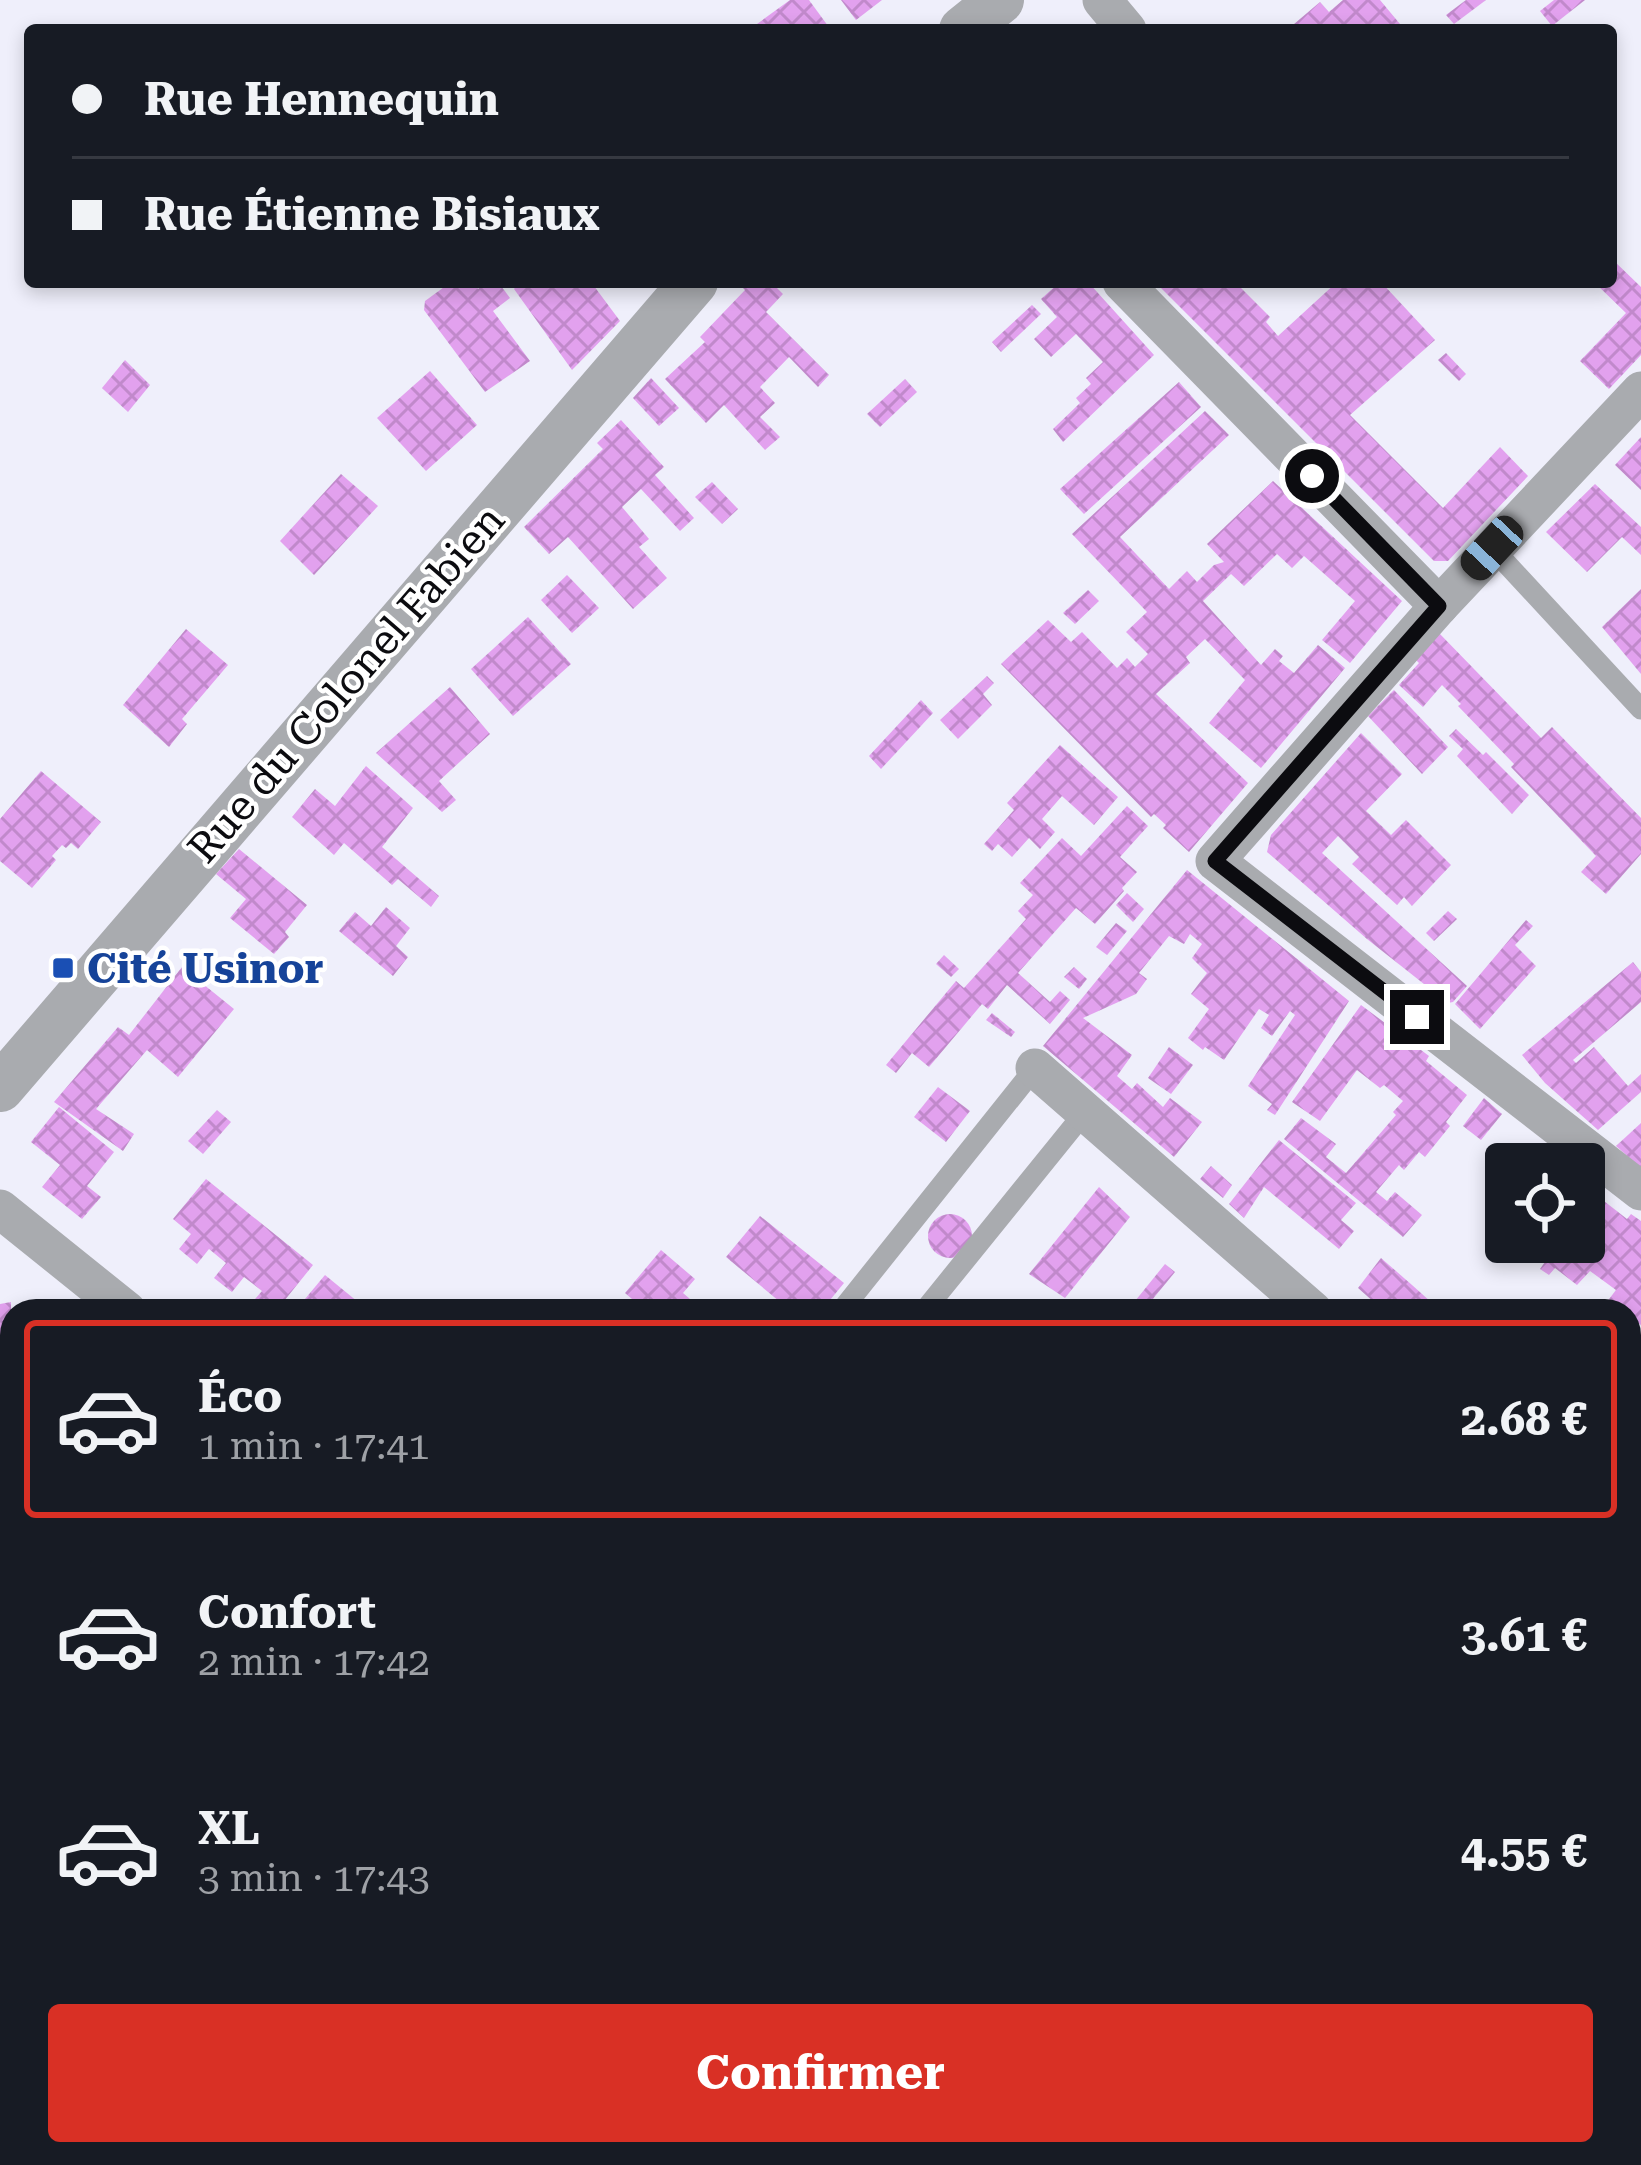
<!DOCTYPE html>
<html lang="fr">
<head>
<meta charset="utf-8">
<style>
	:root { --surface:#171b24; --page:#242831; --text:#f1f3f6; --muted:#9ea1a6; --line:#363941; --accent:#d93025 }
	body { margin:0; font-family:"Roboto Serif",serif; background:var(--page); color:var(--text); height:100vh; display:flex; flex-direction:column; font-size:45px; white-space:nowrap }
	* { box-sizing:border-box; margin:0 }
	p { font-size:39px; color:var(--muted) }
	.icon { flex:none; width:66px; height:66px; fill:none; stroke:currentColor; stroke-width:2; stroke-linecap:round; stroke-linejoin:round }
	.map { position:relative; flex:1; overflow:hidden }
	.drawer { position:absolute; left:0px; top:1299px; width:1641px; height:867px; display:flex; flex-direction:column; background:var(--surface); border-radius:36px 36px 0 0; box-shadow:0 6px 18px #0003 }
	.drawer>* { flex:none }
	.hud { position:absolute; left:24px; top:24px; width:1593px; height:264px; border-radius:12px; box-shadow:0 6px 18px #0003; display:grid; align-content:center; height:264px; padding:0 48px; background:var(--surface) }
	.buttons { position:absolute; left:1485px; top:1143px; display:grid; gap:24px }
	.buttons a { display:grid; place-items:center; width:120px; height:120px; border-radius:12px; background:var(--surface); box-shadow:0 6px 18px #0003; font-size:60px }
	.end { position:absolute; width:54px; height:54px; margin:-27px; border:15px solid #0c0c10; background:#fff; box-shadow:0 0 0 6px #fff }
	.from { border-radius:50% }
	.car { position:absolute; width:36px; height:72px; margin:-36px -18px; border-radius:15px; box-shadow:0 0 9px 3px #0007; background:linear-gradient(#222 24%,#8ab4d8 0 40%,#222 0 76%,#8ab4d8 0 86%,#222 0) }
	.hud b { display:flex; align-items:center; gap:42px; height:114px; font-size:45px }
	.hud b+b { border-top:3px solid var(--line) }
	.hud i { width:30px; height:30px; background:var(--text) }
	ul { padding:21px 0 0; list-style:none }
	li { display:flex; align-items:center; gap:36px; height:198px; margin:0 24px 18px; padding:0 24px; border:6px solid transparent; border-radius:12px }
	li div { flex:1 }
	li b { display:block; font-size:45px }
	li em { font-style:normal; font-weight:700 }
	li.selected { border-color:var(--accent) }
	li>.icon { width:108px; height:108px; stroke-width:1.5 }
	.action { display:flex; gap:24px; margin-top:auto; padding:24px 48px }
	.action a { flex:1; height:138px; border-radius:12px; background:var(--accent); color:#fff; font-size:48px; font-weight:700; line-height:138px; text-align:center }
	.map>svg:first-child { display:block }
	.building { fill:url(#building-cross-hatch) }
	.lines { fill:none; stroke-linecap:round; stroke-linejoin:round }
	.service { stroke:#a9abaf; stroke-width:21 }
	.minor { stroke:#a9abaf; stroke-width:39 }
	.tertiary { stroke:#a9abaf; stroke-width:48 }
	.route { stroke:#0c0c10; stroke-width:15 }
	.transit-dot { fill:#1a4fb4; stroke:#fff; stroke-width:4.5 }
	.labels { text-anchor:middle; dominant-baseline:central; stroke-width:9; stroke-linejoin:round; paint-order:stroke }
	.street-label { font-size:42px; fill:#0c0c10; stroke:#fff }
	.transit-label { font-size:42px; font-weight:bold; fill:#164399; stroke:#fff; text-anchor:start }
</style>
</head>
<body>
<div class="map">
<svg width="1641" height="2165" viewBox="0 0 1641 2165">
	<defs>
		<pattern id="building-cross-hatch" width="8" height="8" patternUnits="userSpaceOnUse" patternTransform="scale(3)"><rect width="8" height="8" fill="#e2a1ee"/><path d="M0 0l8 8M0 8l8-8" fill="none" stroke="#c189cb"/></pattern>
	</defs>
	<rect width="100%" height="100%" fill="#efeffb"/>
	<!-- building -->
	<g class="building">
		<path d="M790 0H809L831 30H762L757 24Z"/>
		<path d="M841 0H882L856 20Z"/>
		<path d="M1343 0H1380L1405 30H1287L1320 2 1329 12Z"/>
		<path d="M1466 0H1486L1454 24 1446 15Z"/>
		<path d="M1554 0H1585L1552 26 1540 11Z"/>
		<path d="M1611 258 1641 287V355L1609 389 1580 361 1626 313 1594 282H1611Z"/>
		<path d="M451 282H473L478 289 487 282H498L510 298 493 311 530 361 485 392 424 310 425 301Z"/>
		<path d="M519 282H567L572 288 578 282H591L620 321 572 370 514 289Z"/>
		<path d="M737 282H771L783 294 766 312 829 375 818 387 789 357 760 387 775 403 760 417 780 437 765 450 724 405 706 423 665 379 705 342 700 337 745 290Z"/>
		<path d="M1060 282H1088L1154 355 1063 442 1053 429 1080 403 1076 398 1091 384 1086 378 1103 362 1076 334 1051 357 1034 339 1057 317 1041 299Z"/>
		<path d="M1155 282H1245L1240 287 1270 317 1266 322 1278 336 1337 282H1360L1365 288 1371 282H1381L1435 340 1350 415 1443 508 1500 447 1528 476 1448 561H1434Z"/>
		<path d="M1032 305 1041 314 1001 352 992 342Z"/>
		<path d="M1446 353 1466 374 1459 381 1438 360Z"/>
		<path d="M125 360 150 385 128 412 102 388Z"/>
		<path d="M430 371 477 425 426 471 377 418Z"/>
		<path d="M651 378 679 408 659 426 633 398Z"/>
		<path d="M905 379 917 392 880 427 867 414Z"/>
		<path d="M1179 382 1201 407 1084 514 1060 489Z"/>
		<path d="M1205 411 1229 435 1120 537 1169 589 1187 571 1197 582 1214 565 1224 562 1207 544 1273 481 1402 601 1350 663 1322 640 1355 601 1304 556 1292 568 1277 554 1244 586 1231 574 1203 601 1261 665 1275 649 1283 656 1279 661 1294 673 1318 645 1345 668 1261 768 1209 723 1245 680 1205 639 1186 657 1190 663 1156 694 1248 783 1189 852 1163 828 1166 825 1154 814 1151 817 1001 664 1048 620 1071 642 1082 632 1117 668 1127 658 1135 667 1148 654 1126 632 1147 612 1072 534Z"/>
		<path d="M621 420 664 467 655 475 694 518 680 531 641 489 622 507 649 539 639 547 667 578 633 609 568 537 549 554 524 527 603 449 597 443Z"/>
		<path d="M1641 437V490L1615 465Z"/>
		<path d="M341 474 378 506 314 575 280 541Z"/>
		<path d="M712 482 738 509 722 524 695 497Z"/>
		<path d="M1595 484 1641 527V555L1622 537 1587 572 1546 532Z"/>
		<path d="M567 575 599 608 572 633 541 600Z"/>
		<path d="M1641 589V674L1602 627Z"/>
		<path d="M1088 590 1099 601 1075 624 1063 613Z"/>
		<path d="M528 617 571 664 513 716 471 669Z"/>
		<path d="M186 629 228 665 182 719 187 724 169 747 123 705Z"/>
		<path d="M1439 633 1541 738 1552 727 1641 818V854L1606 894 1581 872 1596 856 1511 767 1514 764 1458 706 1461 704 1442 685 1423 707 1399 685 1419 663 1413 657Z"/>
		<path d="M987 676 994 683 983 694 992 705 958 739 940 720Z"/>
		<path d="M450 687 490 734 439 781 456 800 442 812 376 753Z"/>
		<path d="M1394 690 1448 747 1422 774 1368 716Z"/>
		<path d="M921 700 933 713 881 769 869 756Z"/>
		<path d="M1456 729 1483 755 1486 752 1529 795 1512 814 1457 756 1463 749 1449 736Z"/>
		<path d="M1361 733 1402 774 1366 811 1391 835 1406 820 1451 865 1412 906 1404 897 1397 905 1352 864 1359 857 1338 836 1322 853 1467 986 1453 1002 1448 1003 1367 939 1267 852 1271 835Z"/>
		<path d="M1060 745 1118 797 1094 825 1062 796 1042 819 1055 832 1040 849 1029 838 1012 857 998 844 992 851 984 844 1014 810 1007 803Z"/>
		<path d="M366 766 413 808 382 847 439 896 431 907 398 879 392 885 344 843 334 855 292 817 315 789 335 806Z"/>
		<path d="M41 771 101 822 78 849 71 843 66 848 62 845 52 856 56 860 32 888 0 861V819Z"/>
		<path d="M1127 806 1148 826 1120 857 1137 872 1122 888 1124 891 1095 924 1076 908 1018 973 1050 1002 1060 991 1070 1000 1050 1024 1007 985 988 1009 982 1004 929 1067 912 1053 896 1073 886 1065 956 981 964 988 1026 919 1018 911 1033 895 1020 883 1062 838 1081 856Z"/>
		<path d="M239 849 307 905 285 932 289 937 274 954 230 918 246 899 216 874Z"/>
		<path d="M1187 870 1349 1001 1275 1115 1267 1110 1272 1104 1248 1086 1295 1015 1290 1011 1272 1036 1261 1028 1269 1015 1259 1009 1224 1060 1205 1047 1203 1050 1188 1038 1209 1009 1191 994 1207 973 1192 958 1202 944 1190 934 1184 944 1169 936 1139 973 1147 979 1136 994 1083 1018 1132 1055 1117 1076 1132 1089 1137 1083 1163 1107 1170 1098 1202 1122 1174 1157 1043 1046Z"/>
		<path d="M1127 893 1144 909 1133 922 1116 905Z"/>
		<path d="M386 907 410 928 396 946 408 957 393 976 339 931 355 912 371 926Z"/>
		<path d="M1448 911 1457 919 1434 941 1426 933Z"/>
		<path d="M1526 920 1533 926 1515 945 1536 966 1480 1029 1455 1004Z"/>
		<path d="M1116 923 1127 931 1107 955 1096 947Z"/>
		<path d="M944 955 959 969 951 977 936 964Z"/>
		<path d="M1633 962 1641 972V1002L1573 1060 1576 1063 1594 1047 1628 1086 1641 1074V1092L1598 1130 1545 1083 1522 1055Z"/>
		<path d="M182 967 234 1009 178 1077 147 1050 96 1109 134 1134 123 1151 54 1102 118 1027 129 1035Z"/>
		<path d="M1074 967 1087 979 1079 989 1064 977Z"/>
		<path d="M1361 1005 1429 1056 1426 1061 1467 1095 1446 1122 1450 1126 1425 1157 1419 1152 1404 1170 1399 1165 1376 1192 1387 1201 1395 1192 1422 1215 1403 1237 1284 1139 1301 1118 1336 1144 1326 1157 1346 1173 1396 1115 1393 1112 1403 1101 1384 1085 1380 1088 1357 1070 1320 1121 1292 1102Z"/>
		<path d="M992 1013 1015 1032 1011 1037 986 1020Z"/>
		<path d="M1169 1047 1193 1065 1171 1094 1148 1078Z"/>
		<path d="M938 1087 970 1111 946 1142 914 1117Z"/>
		<path d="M1484 1098 1502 1114 1481 1140 1463 1126Z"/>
		<path d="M59 1107 114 1152 87 1186 101 1197 82 1219 42 1187 60 1165 31 1142Z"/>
		<path d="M217 1110 231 1122 203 1154 188 1141Z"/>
		<path d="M1641 1123V1168L1616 1146Z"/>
		<path d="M1279 1140 1356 1203 1341 1220 1354 1231 1339 1249 1264 1187 1244 1218 1229 1204Z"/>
		<path d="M1211 1166 1232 1185 1223 1198 1200 1179Z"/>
		<path d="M206 1179 313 1265 276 1311H255L249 1306 262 1291 244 1277 232 1292 214 1278 226 1263 209 1249 197 1264 179 1249 191 1234 173 1219Z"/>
		<path d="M1099 1187 1130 1217 1065 1298 1029 1274Z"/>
		<path d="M1595 1194 1627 1219 1631 1214 1641 1221V1325L1635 1321 1629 1328V1311H1600L1616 1290 1590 1271 1577 1285 1555 1268 1549 1275 1540 1269 1559 1242H1584V1209Z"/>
		<circle cx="950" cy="1236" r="22"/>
		<path d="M760 1216 844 1283 821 1311H791L726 1257Z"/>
		<path d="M661 1250 695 1279 683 1293 704 1311H646L625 1293Z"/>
		<path d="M1381 1258 1412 1285 1441 1311H1384L1358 1288Z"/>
		<path d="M1165 1264 1175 1272 1143 1311H1127Z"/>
		<path d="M325 1275 369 1311H295Z"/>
		<path d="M11 1302 12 1402 8 1403 9 1408 0 1409V1304Z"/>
		<path d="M6 1435 12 1439V1468L3 1480 0 1442Z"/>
		<path d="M1629 1777 1641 1791V1838L1629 1849Z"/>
		<path d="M1629 1894 1641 1908V1962L1629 1948Z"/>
		<path d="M0 1967 12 1977V2036L0 2026Z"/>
		<path d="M99 2154H207L220 2165H104L96 2159Z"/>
		<path d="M542 2154H564L572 2161 569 2165H533Z"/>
		<path d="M837 2154H869L860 2165H835L831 2162Z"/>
		<path d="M937 2154H979L981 2165H938Z"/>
		<path d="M1329 2154H1372L1373 2165H1331Z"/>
	</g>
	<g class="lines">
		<!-- service -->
		<g class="service">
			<path d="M1492 548 1641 709"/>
			<path d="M841 1311 1035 1068"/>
			<path d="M924 1311 1085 1112"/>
			<path d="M0 1503 12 1513"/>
			<path d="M0 1603 12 1613"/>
			<path d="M408 2165 417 2154"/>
		</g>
		<!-- minor -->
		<g class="minor">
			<path d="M1102 0 1127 30"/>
			<path d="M1122 282 1439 606"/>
			<path d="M1641 391 1439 606 1215 861 1641 1191"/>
			<path d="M1035 1068 1313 1311"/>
			<path d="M0 1209 127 1311"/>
			<path d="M1629 1593 1634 1611 1632 1625"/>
			<path d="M0 1904 12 1914"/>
			<path d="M304 2154 317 2165"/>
			<path d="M672 2154 686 2165"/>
			<path d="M806 2154 820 2165"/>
			<path d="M1175 2154 1189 2165"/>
			<path d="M1454 2165 1456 2154"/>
		</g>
		<!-- tertiary -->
		<g class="tertiary">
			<path d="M963 30 1000 0"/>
			<path d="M0 1088 694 282"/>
		</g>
	</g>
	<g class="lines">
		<!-- route -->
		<path class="route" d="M1312 476 1439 606 1215 861 1417 1017"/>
	</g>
	<!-- markers -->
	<rect class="transit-dot" x="51" y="956" width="24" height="24" rx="6"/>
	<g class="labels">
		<!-- street labels -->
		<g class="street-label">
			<text transform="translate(346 684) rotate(-49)">Rue du Colonel Fabien</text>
		</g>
		<!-- transit labels -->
		<g class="transit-label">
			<text x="87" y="968">Cité Usinor</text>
		</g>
	</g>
</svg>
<div class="buttons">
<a><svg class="icon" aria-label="locate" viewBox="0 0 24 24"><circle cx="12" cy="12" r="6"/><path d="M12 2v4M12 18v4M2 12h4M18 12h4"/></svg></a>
</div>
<i class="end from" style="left:1312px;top:476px"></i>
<i class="end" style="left:1417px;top:1017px"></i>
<i class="car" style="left:1492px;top:548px;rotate:223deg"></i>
<div class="hud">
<b><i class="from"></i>Rue Hennequin</b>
<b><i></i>Rue Étienne Bisiaux</b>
</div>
<section class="drawer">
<ul>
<li class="selected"><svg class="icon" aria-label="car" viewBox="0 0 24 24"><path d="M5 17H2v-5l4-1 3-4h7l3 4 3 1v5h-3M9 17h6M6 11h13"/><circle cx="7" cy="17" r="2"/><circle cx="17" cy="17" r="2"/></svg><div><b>Éco</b><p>1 min · 17:41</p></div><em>2.68 €</em></li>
<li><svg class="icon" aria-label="car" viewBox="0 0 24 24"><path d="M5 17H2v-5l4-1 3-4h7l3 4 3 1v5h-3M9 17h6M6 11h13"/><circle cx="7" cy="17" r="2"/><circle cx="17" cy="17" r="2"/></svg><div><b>Confort</b><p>2 min · 17:42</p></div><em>3.61 €</em></li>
<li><svg class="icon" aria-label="car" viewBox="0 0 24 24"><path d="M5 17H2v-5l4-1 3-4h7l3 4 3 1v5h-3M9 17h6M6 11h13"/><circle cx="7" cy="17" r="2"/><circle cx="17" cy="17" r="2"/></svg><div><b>XL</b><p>3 min · 17:43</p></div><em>4.55 €</em></li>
</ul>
<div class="action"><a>Confirmer</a></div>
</section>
</div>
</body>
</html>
